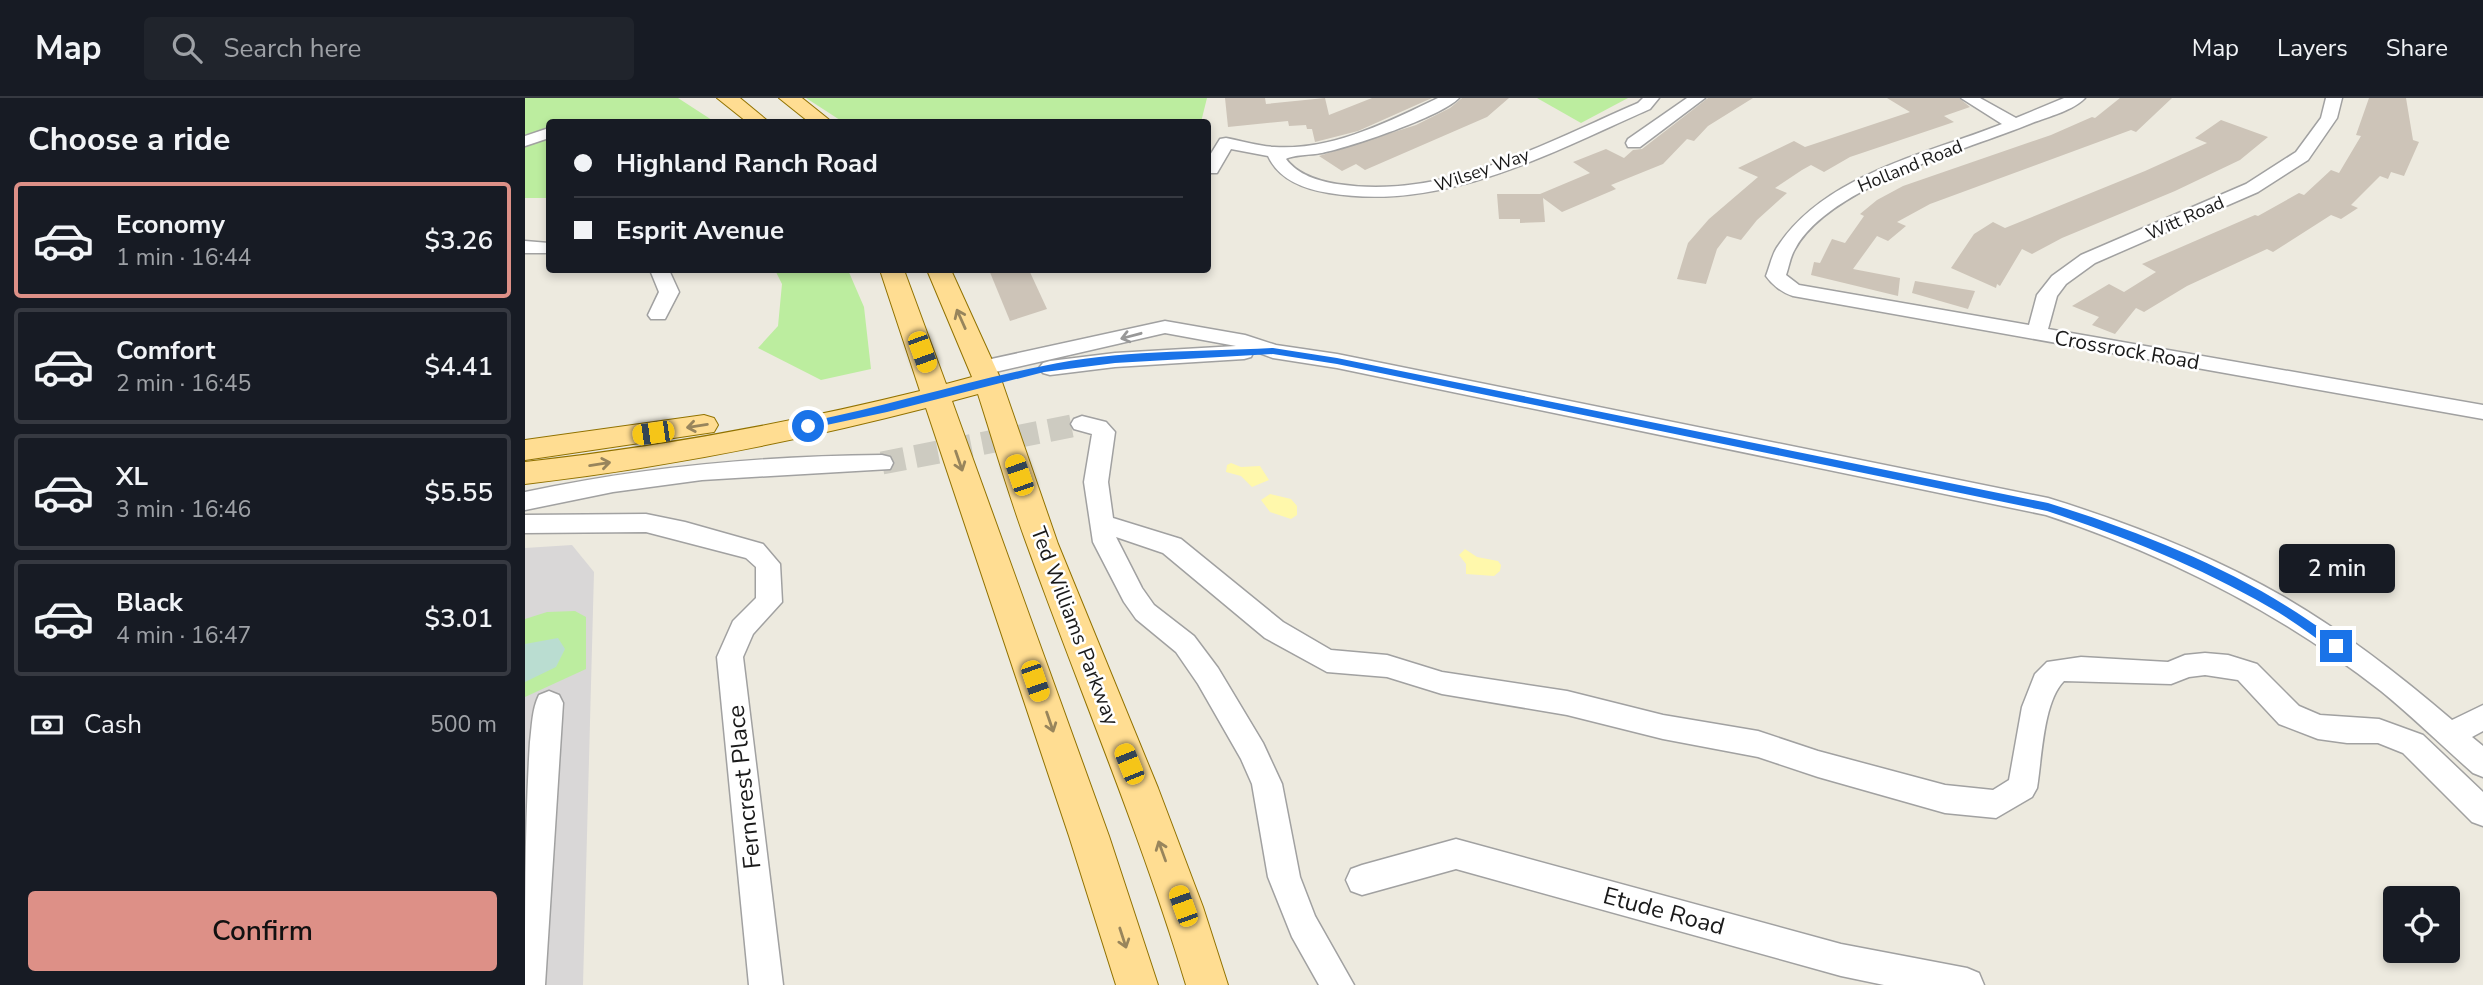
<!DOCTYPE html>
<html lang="en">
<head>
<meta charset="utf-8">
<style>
	:root { --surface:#171b24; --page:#20242c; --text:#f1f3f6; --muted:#9ea1a6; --line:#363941; --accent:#dd9087 }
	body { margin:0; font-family:"Nunito Sans",sans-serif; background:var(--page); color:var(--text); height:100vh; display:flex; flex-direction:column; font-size:26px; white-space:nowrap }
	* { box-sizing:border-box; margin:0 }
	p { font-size:23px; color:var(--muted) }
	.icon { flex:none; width:38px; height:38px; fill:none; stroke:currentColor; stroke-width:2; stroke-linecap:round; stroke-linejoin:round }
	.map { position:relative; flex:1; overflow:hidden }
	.side { display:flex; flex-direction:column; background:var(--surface); width:525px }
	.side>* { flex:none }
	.banner { position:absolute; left:21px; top:21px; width:665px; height:154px; border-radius:7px; box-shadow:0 4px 10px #0003; display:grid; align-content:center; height:154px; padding:0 28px; background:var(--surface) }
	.controls { position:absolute; left:1858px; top:788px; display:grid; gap:14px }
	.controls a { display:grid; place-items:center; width:77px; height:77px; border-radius:7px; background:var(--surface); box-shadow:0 4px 10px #0003; font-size:35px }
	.end { position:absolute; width:32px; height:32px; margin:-16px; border:9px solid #1a73e8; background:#fff; box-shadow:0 0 0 4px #fff }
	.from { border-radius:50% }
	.bubble { position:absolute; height:49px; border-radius:7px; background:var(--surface); box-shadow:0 4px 10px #0003; font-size:23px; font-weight:600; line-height:49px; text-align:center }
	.car { position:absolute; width:21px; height:42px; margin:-21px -10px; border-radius:9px; box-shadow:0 0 5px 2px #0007; background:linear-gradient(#f5c518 24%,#345 0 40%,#f5c518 0 76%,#345 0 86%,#f5c518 0) }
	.banner b { display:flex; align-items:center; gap:24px; height:66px; font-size:26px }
	.banner b+b { border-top:2px solid var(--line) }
	.banner i { width:18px; height:18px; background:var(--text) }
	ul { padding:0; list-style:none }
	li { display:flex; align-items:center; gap:21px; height:116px; margin:0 14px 10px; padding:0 14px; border:4px solid var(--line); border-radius:7px }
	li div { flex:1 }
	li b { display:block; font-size:26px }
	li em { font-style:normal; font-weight:600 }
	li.active { border-color:var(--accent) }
	li>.icon { width:63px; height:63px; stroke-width:1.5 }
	h2 { padding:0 28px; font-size:32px; line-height:84px }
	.pay { display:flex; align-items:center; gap:18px; height:77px; padding:0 28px; font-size:26px }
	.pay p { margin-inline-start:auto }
	.button { display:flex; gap:14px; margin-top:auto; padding:14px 28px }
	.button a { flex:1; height:80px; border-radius:7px; background:var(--accent); color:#111; font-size:28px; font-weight:600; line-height:80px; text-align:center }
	header { display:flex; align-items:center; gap:42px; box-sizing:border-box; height:98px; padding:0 35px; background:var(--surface); border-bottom:2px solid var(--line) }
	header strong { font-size:33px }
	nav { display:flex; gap:38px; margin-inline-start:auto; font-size:24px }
	.search { width:490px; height:63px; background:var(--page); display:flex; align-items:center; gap:18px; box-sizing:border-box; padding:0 24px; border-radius:7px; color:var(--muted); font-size:26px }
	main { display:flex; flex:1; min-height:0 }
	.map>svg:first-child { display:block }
	.residential { fill:#d9d7d7 }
	.grass { fill:#bced9f }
	.wetland { fill:#baddd1 }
	.sand { fill:#fff8ab }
	.building { fill:#cdc4b8 }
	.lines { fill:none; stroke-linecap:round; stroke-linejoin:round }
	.minor-tunnel { stroke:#cdcbc1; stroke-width:23; stroke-dasharray:23 11; stroke-linecap:butt }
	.minor-casing { stroke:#a1a1a1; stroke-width:3 }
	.major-casing { stroke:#917200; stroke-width:2 }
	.minor { fill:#fff; fill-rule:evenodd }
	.major { fill:#ffdd92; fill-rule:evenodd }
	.oneway { stroke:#98855c }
	.oneway2 { stroke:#989898 }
	.route { fill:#1a73e8 }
	.labels { text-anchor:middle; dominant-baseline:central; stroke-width:5; stroke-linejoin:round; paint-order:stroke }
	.far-street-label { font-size:18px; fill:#1a1a1a; stroke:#fff }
	.street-label { font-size:21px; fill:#1a1a1a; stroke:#fff }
	.near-street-label { font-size:24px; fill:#1a1a1a; stroke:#fff }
</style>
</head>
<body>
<header>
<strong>Map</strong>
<div class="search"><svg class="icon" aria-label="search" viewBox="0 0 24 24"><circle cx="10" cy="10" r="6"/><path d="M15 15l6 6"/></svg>Search here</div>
<nav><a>Map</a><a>Layers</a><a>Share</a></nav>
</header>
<main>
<section class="side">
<h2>Choose a ride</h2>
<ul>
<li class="active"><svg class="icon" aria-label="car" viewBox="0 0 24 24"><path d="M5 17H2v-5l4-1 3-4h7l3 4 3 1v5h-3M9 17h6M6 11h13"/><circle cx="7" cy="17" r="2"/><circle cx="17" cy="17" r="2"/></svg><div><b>Economy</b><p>1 min · 16:44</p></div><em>$3.26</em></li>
<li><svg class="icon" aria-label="car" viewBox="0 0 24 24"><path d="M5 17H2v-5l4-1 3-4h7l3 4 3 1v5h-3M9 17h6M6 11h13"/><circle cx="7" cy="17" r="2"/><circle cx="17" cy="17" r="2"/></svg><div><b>Comfort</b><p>2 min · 16:45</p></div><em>$4.41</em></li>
<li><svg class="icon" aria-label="car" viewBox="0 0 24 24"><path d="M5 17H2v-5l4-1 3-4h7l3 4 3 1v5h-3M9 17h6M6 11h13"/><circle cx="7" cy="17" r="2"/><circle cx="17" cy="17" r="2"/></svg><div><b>XL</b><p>3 min · 16:46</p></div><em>$5.55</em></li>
<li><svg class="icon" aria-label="car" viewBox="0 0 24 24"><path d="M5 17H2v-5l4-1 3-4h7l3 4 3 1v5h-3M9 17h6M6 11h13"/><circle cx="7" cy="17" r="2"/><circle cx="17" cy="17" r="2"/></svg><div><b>Black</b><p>4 min · 16:47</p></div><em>$3.01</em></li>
</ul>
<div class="pay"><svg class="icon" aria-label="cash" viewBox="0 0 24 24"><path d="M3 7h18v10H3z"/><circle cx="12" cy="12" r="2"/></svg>Cash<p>500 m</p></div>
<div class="button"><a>Confirm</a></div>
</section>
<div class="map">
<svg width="1958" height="887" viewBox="0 0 1958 887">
	<rect width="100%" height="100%" fill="#edeadf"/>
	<!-- residential -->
	<path class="residential" d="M47 447 69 474 58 887H0V450Z"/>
	<!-- grass -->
	<g class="grass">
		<path d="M0 0H153L190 24H24V100H0Z"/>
		<path d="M281 0H682L676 24H318Z"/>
		<path d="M1012 0H1103L1056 25Z"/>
		<path d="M250 172H323L339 209 346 271 296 282 233 250 253 228 257 186Z"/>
		<path d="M50 513 61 519V571L0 599V521L22 514Z"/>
	</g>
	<!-- wetland -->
	<path class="wetland" d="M33 540 40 551 31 569 0 584V546Z"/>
	<!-- sand -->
	<g class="sand">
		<path d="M706 365 716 369 735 368 744 382 727 389 716 378 701 374 702 367Z"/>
		<path d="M745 396 766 401 772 408V417L766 421 745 414 736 402Z"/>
		<path d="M940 451 952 459 973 463 976 467 975 473 969 478 941 476V466L934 457Z"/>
	</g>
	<!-- building -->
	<g class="building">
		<path d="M700 0H740L741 6 800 0 804 17 847 0H907L833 33 790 44 787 31H782L781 27 764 28 763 23 703 29Z"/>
		<path d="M937 0H984L962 19 840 72 831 66 817 73 794 58 891 27 925 10Z"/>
		<path d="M1183 0H1228L1183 28 1169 43 1162 41 1138 66 1086 87 1091 91 1037 114 1018 100 1020 124 995 125V121H974L972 96H1015L1065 75 1048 64 1081 51 1099 60 1108 52 1117 51Z"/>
		<path d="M1362 0H1434L1445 9 1419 18 1429 24 1325 59 1299 74 1286 67 1277 72 1250 90 1262 95 1232 122 1216 142 1202 138 1192 151 1181 186 1152 181 1163 145 1184 121 1233 79 1213 70 1269 43 1280 49 1385 14Z"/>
		<path d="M1595 0H1647L1611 34 1606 32 1405 106 1372 124 1381 128 1363 143 1352 138 1328 171 1375 180 1373 198 1286 177 1289 164 1295 165 1307 141 1320 145 1339 118 1335 116 1352 102 1378 88 1526 37 1567 19 1570 20Z"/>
		<path d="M1844 0H1881L1888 42 1894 44 1879 78 1866 74 1863 81 1855 78 1826 107 1833 110 1816 121 1806 117 1748 154 1742 151 1662 188 1619 214 1611 210 1590 236 1567 227 1574 219 1547 208 1584 186 1599 194 1631 174 1617 166 1730 117 1733 118 1774 95 1779 97 1806 72 1814 75 1836 38 1831 37Z"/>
		<path d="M1696 22 1743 39 1715 62 1650 93 1537 140 1507 156 1497 151 1475 188 1472 186 1471 190 1426 170 1449 136 1468 124 1480 130 1620 73 1682 45 1670 40Z"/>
		<path d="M464 172H504L522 211 485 223Z"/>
		<path d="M1390 183 1450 193 1443 211 1387 195Z"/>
	</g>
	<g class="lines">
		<!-- minor-tunnel -->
		<path class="minor-tunnel" d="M357 365 557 326"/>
		<!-- minor casing -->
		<g class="minor-casing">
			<g id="minor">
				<path d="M913 0H934C916 19 825 49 797 55 786 57 767 57 761 61 773 77 793 83 812 86 918 103 1020 45 1113 5L1118 0H1134L1125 11C1023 56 918 114 804 95 779 91 754 82 743 58L706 51 692 75H682V62L695 41 701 40C717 43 733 48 749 49 806 53 863 24 913 0Z"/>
				<path d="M1162 0H1180L1115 49H1103L1101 45 1103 41Z"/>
				<path d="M1436 0H1455L1491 20 1539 0H1560C1549 12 1523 19 1507 25 1442 52 1305 87 1270 151 1265 159 1264 169 1261 177L1274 187 1504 227 1512 197 1527 178 1556 157 1721 86 1771 54 1796 20 1801 0H1817L1812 20 1783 62 1733 94 1570 165 1541 186 1532 198 1523 231 1958 307V321L1268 198C1258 195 1247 187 1241 178 1245 168 1247 156 1253 148 1301 76 1402 56 1477 26Z"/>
				<path d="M24 30V40L0 48V38Z"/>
				<path d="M0 143 24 145V155H0Z"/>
				<path d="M125 172H144L154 194 140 221H126L123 217 134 194Z"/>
				<path d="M640 223 720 237 751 247 812 256 1523 400C1604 425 1686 457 1759 499 1819 534 1875 577 1927 622L1958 607V633L1947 639 1958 648V679L1948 675C1917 648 1888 619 1856 593 1756 515 1642 457 1521 417L812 270 748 260 729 253 726 259 719 261 590 269 525 277 518 275 514 270 518 265 525 263 590 255 711 248 640 235 457 277 450 275 446 270 450 265 457 263Z"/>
				<path d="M557 318 581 324 590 334 583 384 588 420 656 441 758 524 806 552 862 557 917 574 1042 593 1138 617 1233 633 1293 653 1420 687 1468 692 1484 682 1497 609 1510 576 1522 564 1556 559 1643 564 1660 557 1680 555 1703 557 1732 566 1774 608 1795 617 1854 621 1898 637 1958 694V728L1947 724 1878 655 1853 645H1822L1793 641 1754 626 1713 582 1680 577 1664 579 1646 586 1539 583C1518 604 1517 660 1512 690L1507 699 1471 720 1420 715 1293 679 1233 659 1138 641 1042 617 917 596 862 579 802 574 740 540 638 455 591 439 617 490 629 507 669 538 693 570 738 645 757 686 775 779 790 818 829 887H794L767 839 743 779 727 686 716 661 673 586 651 554 611 521 599 504 568 444 559 384 567 336 549 331 546 326 549 321Z"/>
				<path d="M357 357 365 359 368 365 365 371 177 382 88 394 0 412V394C118 369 236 358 357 357Z"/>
				<path d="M121 416 160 424 238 446 255 466 257 504 228 536 218 559 258 887H224L192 559 208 523 231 500V469L221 460 121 434 0 435V417Z"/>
				<path d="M24 593 34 597 38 605 20 887H0C0 806 0 724 5 644 7 628 7 611 14 597Z"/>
				<path d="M931 741 1316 846 1442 870 1454 875 1459 887H1359L1316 878 931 771 837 797 826 793 821 782 826 771 837 767Z"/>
			</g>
		</g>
		<!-- major casing -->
		<g class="major-casing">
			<g id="major">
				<path d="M192 0H215L244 24H222Z"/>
				<path d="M254 0H277L307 24H284Z"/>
				<path d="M355 172H379L421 286 447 279 402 172H426L477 284 533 446 633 690 678 809 703 887H661C616 737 555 594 502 447 484 398 469 346 453 296L427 303 584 738 633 887H591L544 738 401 310C269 344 136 370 0 386V364C134 349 265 325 395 293Z"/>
				<path d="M179 317 189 320 193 327 189 334 0 362V342Z"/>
			</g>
		</g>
		<!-- minor -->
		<use href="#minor" class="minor"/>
		<!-- major -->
		<use href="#major" class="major"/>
	</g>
	<!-- one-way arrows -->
	<defs><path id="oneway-shaft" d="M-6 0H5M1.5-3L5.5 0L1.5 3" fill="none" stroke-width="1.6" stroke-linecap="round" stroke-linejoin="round" transform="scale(1.75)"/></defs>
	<g class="oneway">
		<use href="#oneway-shaft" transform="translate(436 221) rotate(-114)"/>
		<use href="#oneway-shaft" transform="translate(172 328) rotate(171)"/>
		<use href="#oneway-shaft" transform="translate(434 363) rotate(71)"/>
		<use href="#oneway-shaft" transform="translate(75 366) rotate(-9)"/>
		<use href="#oneway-shaft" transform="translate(525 624) rotate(71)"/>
		<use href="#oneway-shaft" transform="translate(637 753) rotate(-110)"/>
		<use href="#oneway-shaft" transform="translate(598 840) rotate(72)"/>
	</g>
	<use class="oneway2" href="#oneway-shaft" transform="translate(606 238) rotate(165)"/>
	<!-- route -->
	<path class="route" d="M748 250 812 260 1523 405C1613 433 1705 469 1783 522 1794 530 1810 537 1817 548L1815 551H1807C1786 537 1766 521 1744 509 1675 469 1598 438 1522 413L812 266 748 256 590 265 519 274 362 314 283 331 278 328 283 324C362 308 439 284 518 268 592 252 672 254 748 250Z"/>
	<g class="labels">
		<!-- far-street labels -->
		<g class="far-street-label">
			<text transform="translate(1385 68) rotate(-22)">Holland Road</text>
			<text transform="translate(957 72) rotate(-19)">Wilsey Way</text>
			<text transform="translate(1660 120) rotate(-24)">Witt Road</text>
		</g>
		<!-- street labels -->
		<g class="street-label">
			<text transform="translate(1602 252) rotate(10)">Crossrock Road</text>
			<text transform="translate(550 528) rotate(69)">Ted Williams Parkway</text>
		</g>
		<!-- near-street labels -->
		<g class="near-street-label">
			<text transform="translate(219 689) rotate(-96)">Ferncrest Place</text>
			<text transform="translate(1139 813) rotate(15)">Etude Road</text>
		</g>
	</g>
</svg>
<div class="controls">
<a><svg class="icon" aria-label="locate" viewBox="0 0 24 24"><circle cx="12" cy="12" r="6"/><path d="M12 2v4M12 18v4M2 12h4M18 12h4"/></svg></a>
</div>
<i class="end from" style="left:283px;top:328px"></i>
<i class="end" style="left:1811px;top:548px"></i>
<div class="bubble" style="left:1754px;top:446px;width:116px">2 min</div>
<i class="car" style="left:397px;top:254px;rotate:160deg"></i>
<i class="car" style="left:128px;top:335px;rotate:262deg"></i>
<i class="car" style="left:494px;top:377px;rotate:341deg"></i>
<i class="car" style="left:510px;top:583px;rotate:161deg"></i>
<i class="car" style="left:604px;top:666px;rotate:338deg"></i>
<i class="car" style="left:658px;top:808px;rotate:340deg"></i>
<div class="banner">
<b><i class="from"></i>Highland Ranch Road</b>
<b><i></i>Esprit Avenue</b>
</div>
</div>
</main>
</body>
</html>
